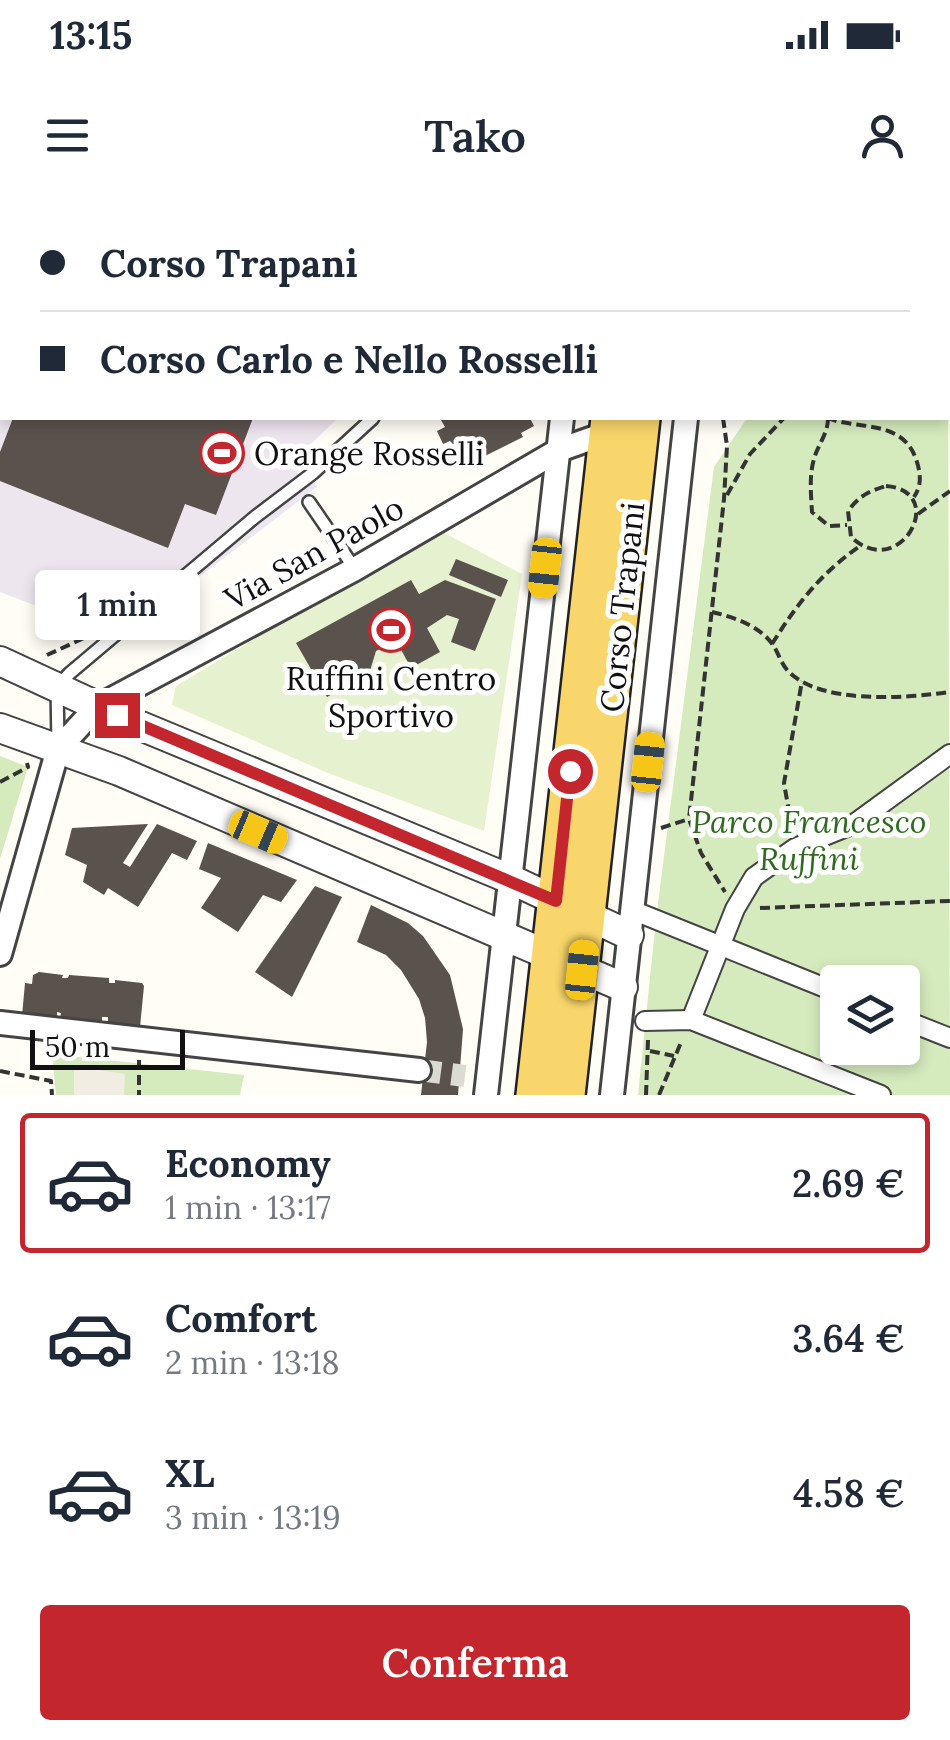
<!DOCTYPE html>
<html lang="it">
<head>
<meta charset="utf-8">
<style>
	:root { --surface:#fff; --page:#f2f2f3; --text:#1f2937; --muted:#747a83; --line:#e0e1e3; --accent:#c4262e }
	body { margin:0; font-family:Lora,serif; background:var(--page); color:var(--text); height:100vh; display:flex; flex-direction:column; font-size:38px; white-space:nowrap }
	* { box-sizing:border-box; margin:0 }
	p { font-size:32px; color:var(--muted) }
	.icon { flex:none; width:55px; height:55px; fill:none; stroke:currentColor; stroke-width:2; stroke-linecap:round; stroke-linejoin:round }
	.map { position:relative; height:895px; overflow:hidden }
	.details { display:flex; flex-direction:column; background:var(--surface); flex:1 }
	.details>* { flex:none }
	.guide { position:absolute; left:0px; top:0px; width:950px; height:220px; box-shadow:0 5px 15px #0003; display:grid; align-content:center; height:220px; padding:0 40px; background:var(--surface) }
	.controls { position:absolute; left:820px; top:765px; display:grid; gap:20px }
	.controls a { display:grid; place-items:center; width:100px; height:100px; border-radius:10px; background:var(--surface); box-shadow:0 5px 15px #0003; font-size:50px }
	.scale { position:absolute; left:30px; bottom:25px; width:155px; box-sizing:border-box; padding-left:10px; border:5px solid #111; border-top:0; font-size:28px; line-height:35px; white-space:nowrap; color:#111; -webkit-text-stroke:8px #fff; paint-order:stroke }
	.end { position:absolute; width:45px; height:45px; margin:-22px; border:12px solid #c4262e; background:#fff; box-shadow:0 0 0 5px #fff }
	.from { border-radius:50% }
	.bubble { position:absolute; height:70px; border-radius:10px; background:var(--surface); box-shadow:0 5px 15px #0003; font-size:32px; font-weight:600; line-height:70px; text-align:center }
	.car { position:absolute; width:30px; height:60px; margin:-30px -15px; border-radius:12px; box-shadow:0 0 8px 2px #0007; background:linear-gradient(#f5c518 24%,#345 0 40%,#f5c518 0 76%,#345 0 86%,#f5c518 0) }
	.guide b { display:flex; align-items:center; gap:35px; height:95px; font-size:38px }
	.guide b+b { border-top:2px solid var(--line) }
	.guide i { width:25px; height:25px; background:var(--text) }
	ul { padding:18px 0 0; list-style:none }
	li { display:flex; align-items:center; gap:30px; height:140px; margin:0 20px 15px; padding:0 20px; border:5px solid transparent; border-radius:10px }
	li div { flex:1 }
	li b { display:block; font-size:38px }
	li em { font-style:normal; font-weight:600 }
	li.active { border-color:var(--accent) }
	li>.icon { width:90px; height:90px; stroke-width:1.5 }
	.cta { display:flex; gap:20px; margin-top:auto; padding:20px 40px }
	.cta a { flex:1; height:115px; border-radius:10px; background:var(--accent); color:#fff; font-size:40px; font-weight:600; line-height:115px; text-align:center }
	.status { display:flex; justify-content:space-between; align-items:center; height:70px; padding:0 50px; background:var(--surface); direction:ltr }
	.status svg { height:28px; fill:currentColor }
	header { display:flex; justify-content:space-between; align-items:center; height:130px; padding:0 40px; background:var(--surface); font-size:45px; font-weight:600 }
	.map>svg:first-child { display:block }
	.industrial { fill:#eee6ef }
	.green { fill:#d5ebbd; fill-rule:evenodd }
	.pitch { fill:#e6f2cf }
	.plaza { fill:#f1ede2 }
	.building { fill:#5a524d }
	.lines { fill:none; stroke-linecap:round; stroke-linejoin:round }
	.minor-tunnel { stroke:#dbdad3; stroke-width:22; stroke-dasharray:22 11; stroke-linecap:butt }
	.service-casing { stroke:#444; stroke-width:16 }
	.pedestrian-casing { stroke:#444; stroke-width:22 }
	.minor-casing { stroke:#444; stroke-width:28 }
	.tertiary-casing { stroke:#444; stroke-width:32 }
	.primary-casing { stroke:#222; stroke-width:40 }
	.path { stroke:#333; stroke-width:4; stroke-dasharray:10 5; stroke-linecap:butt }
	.service { stroke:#fff; stroke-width:11 }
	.pedestrian { stroke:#fff; stroke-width:18 }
	.minor { stroke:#fff; stroke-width:22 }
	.tertiary { stroke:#fff; stroke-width:28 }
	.primary { stroke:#f9d66b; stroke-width:35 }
	.route { stroke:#c4262e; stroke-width:12 }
	.labels { text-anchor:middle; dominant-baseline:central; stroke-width:10; stroke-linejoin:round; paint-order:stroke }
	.poi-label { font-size:32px; fill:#111; stroke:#fff; text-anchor:start }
	.street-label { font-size:32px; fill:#111; stroke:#fff }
	.park-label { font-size:32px; font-style:italic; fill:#2f6b1f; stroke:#fff }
</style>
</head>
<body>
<div class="status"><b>13:15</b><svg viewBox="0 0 49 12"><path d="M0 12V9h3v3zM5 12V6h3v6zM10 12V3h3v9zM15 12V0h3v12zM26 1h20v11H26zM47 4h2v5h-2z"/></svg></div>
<header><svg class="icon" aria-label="menu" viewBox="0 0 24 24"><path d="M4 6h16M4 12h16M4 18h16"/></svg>Tako<svg class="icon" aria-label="person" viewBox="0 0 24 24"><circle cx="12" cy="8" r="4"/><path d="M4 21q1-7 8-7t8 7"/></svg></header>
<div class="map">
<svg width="950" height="895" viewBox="0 0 950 895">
	<rect width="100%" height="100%" fill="#fffdf5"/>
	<!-- industrial -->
	<path class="industrial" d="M0 0 188 2H2V218H338L288 266 318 286 120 438 0 392Z"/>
	<!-- green -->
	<g class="green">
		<path d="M948 142 950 895H638L656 719 714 267 747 218H948ZM838 782H902V848H838Z"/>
		<path d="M0 556 28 567 0 659Z"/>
		<path d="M52 854 244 875 240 895H56Z"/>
	</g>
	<!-- pitch -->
	<path class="pitch" d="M437 329 522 374 484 631 328 573 172 505 176 486Z"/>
	<!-- plaza -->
	<path class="plaza" d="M74 866 125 874 124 895H74Z"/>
	<!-- building -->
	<g class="building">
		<path d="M13 218H253L216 315 185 304 168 348 0 281V252Z"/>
		<path d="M445 218H530L534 226 521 233 523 237 467 265 460 251 450 241 443 244 437 231 445 227 441 220Z"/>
		<path d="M456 359 508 380 501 397 449 375Z"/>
		<path d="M411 380 419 394 445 380 496 399 475 451 451 442 459 419 447 415 427 428 440 452 411 468 398 444 387 449 386 446 376 451 369 474 327 497 296 443Z"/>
		<path d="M148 624 123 663 130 667 157 624 197 641 187 660 172 653 138 707 108 688 104 695 83 682 87 665 65 655 72 628Z"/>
		<path d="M208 643 297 680 281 702 263 695 238 732 201 708 221 678 199 669Z"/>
		<path d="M315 686 342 697 292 797 255 772Z"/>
		<path d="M371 705 408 723 423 736 450 775 463 829 458 895H421L427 842 425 818 419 799 401 770 386 755 357 742Z"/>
		<path d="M39 772 63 775 62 778H68L69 775 109 778V783H115V780L142 783 144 786 140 827 108 824V817H102V824L60 820 61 813 57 812V819L22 816 25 783 32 784 33 775Z"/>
	</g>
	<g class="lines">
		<!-- minor-tunnel -->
		<path class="minor-tunnel" d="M419 870 465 876"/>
		<!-- service casing -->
		<g class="service-casing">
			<g id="service">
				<path d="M0 63H2"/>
				<path d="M0 132H2"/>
				<path d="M309 302 355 369"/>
				<path d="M58 545 57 487 70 473 255 317 313 273 373 218"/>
			</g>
		</g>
		<!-- pedestrian casing -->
		<g class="pedestrian-casing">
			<g id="pedestrian">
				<path d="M632 710 838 793"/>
				<path d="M902 819 950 838"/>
				<path d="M691 820 735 709 754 677 795 648 854 624 950 554"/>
				<path d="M645 821 691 820 881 895"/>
			</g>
		</g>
		<!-- minor casing -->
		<g class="minor-casing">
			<g id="minor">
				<path d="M586 2 587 0"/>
				<path d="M707 2V0"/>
				<path d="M0 754 58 549 97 507 355 369 559 250 607 233"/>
				<path d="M0 823 419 870"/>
				<path d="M486 895 562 218"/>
				<path d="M612 895 686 218"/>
			</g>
		</g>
		<!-- tertiary casing -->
		<g class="tertiary-casing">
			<g id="tertiary">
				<path d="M948 127 950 128"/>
				<path d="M0 461 136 524 510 679 629 735"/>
				<path d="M0 528 119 571 623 787"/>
			</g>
		</g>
		<!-- primary casing -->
		<g class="primary-casing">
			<g id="primary">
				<path d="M630 2 631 0"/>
				<path d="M663 2 664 0"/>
				<path d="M534 895 609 218"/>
				<path d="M567 895 642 218"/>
			</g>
		</g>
		<!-- path -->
		<g class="path">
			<path d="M948 172H950"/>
			<path d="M723 218 727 246 724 299 689 619 701 653 725 692"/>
			<path d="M827 218C858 230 902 219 916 259 921 274 922 285 914 297"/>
			<path d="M828 218C828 234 818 244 814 259 809 276 811 294 812 312L829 326 847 325"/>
			<path d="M886 286C950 291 900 383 851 337L848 311C859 296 869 291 886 286Z"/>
			<path d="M727 295 750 254 784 218"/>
			<path d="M918 314 950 291"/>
			<path d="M712 412C734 417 760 426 773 445 779 454 781 464 789 472 822 505 908 498 950 492"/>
			<path d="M772 444C797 404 821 373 860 346"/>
			<path d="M47 455 84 438"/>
			<path d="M0 582 28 567 27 563"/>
			<path d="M661 628 689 619"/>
			<path d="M792 629 784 583 802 481"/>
			<path d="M760 708 950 701"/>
			<path d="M650 851 674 856"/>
			<path d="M139 860V895"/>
			<path d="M0 871 51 881 52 895"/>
			<path d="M646 895 648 840"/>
			<path d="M659 895 682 840"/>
		</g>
		<!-- service -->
		<use href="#service" class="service"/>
		<!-- pedestrian -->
		<use href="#pedestrian" class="pedestrian"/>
		<!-- minor -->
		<use href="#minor" class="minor"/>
		<!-- tertiary -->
		<use href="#tertiary" class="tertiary"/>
		<!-- primary -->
		<use href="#primary" class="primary"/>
	</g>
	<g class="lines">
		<!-- route -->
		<path class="route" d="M117 515 556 701 570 571"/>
	</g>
	<!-- icons -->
	<defs>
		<g id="stadium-ring" transform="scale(2.25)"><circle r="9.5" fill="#fff" stroke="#c4262e" stroke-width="1.5"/><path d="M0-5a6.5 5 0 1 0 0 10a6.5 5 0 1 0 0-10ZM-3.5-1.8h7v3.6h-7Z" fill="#c4262e"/></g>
	</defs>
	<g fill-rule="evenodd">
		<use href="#stadium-ring" x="222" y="253"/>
		<use href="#stadium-ring" x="391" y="430"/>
	</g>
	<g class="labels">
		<!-- poi labels -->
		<g class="poi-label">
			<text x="254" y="253">Orange Rosselli</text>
			<text x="391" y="478" text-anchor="middle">Ruffini Centro<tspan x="391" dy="37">Sportivo</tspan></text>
		</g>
		<!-- street labels -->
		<g class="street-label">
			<text transform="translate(314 353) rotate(-29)">Via San Paolo</text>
			<text transform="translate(622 407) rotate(-84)">Corso Trapani</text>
		</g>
		<!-- park labels -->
		<g class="park-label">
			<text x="809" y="621">Parco Francesco<tspan x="809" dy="37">Ruffini</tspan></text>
		</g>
	</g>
</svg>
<div class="controls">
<a><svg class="icon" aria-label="layers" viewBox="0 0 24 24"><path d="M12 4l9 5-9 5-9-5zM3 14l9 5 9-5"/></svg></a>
</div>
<div class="scale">50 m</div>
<i class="end from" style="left:570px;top:571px"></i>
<i class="end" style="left:117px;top:515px"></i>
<div class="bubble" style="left:35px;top:370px;width:165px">1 min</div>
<i class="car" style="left:545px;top:368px;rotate:186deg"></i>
<i class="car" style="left:648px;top:562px;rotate:6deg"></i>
<i class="car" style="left:258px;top:632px;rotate:113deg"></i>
<i class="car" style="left:582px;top:770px;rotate:6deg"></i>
<div class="guide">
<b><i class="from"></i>Corso Trapani</b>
<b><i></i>Corso Carlo e Nello Rosselli</b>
</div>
</div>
<section class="details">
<ul>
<li class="active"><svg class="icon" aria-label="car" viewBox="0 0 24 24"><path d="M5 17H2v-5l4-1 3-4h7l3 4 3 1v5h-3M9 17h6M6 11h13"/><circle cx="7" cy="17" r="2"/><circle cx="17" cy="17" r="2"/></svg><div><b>Economy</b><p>1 min · 13:17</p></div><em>2.69 €</em></li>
<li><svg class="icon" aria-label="car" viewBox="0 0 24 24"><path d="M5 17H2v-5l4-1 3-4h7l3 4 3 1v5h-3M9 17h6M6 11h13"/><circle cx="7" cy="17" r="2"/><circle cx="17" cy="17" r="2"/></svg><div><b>Comfort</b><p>2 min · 13:18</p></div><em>3.64 €</em></li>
<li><svg class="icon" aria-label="car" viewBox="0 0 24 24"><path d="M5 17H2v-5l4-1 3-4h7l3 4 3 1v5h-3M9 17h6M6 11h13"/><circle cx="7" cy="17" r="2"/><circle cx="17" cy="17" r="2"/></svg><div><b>XL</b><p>3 min · 13:19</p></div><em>4.58 €</em></li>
</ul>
<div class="cta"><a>Conferma</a></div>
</section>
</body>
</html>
